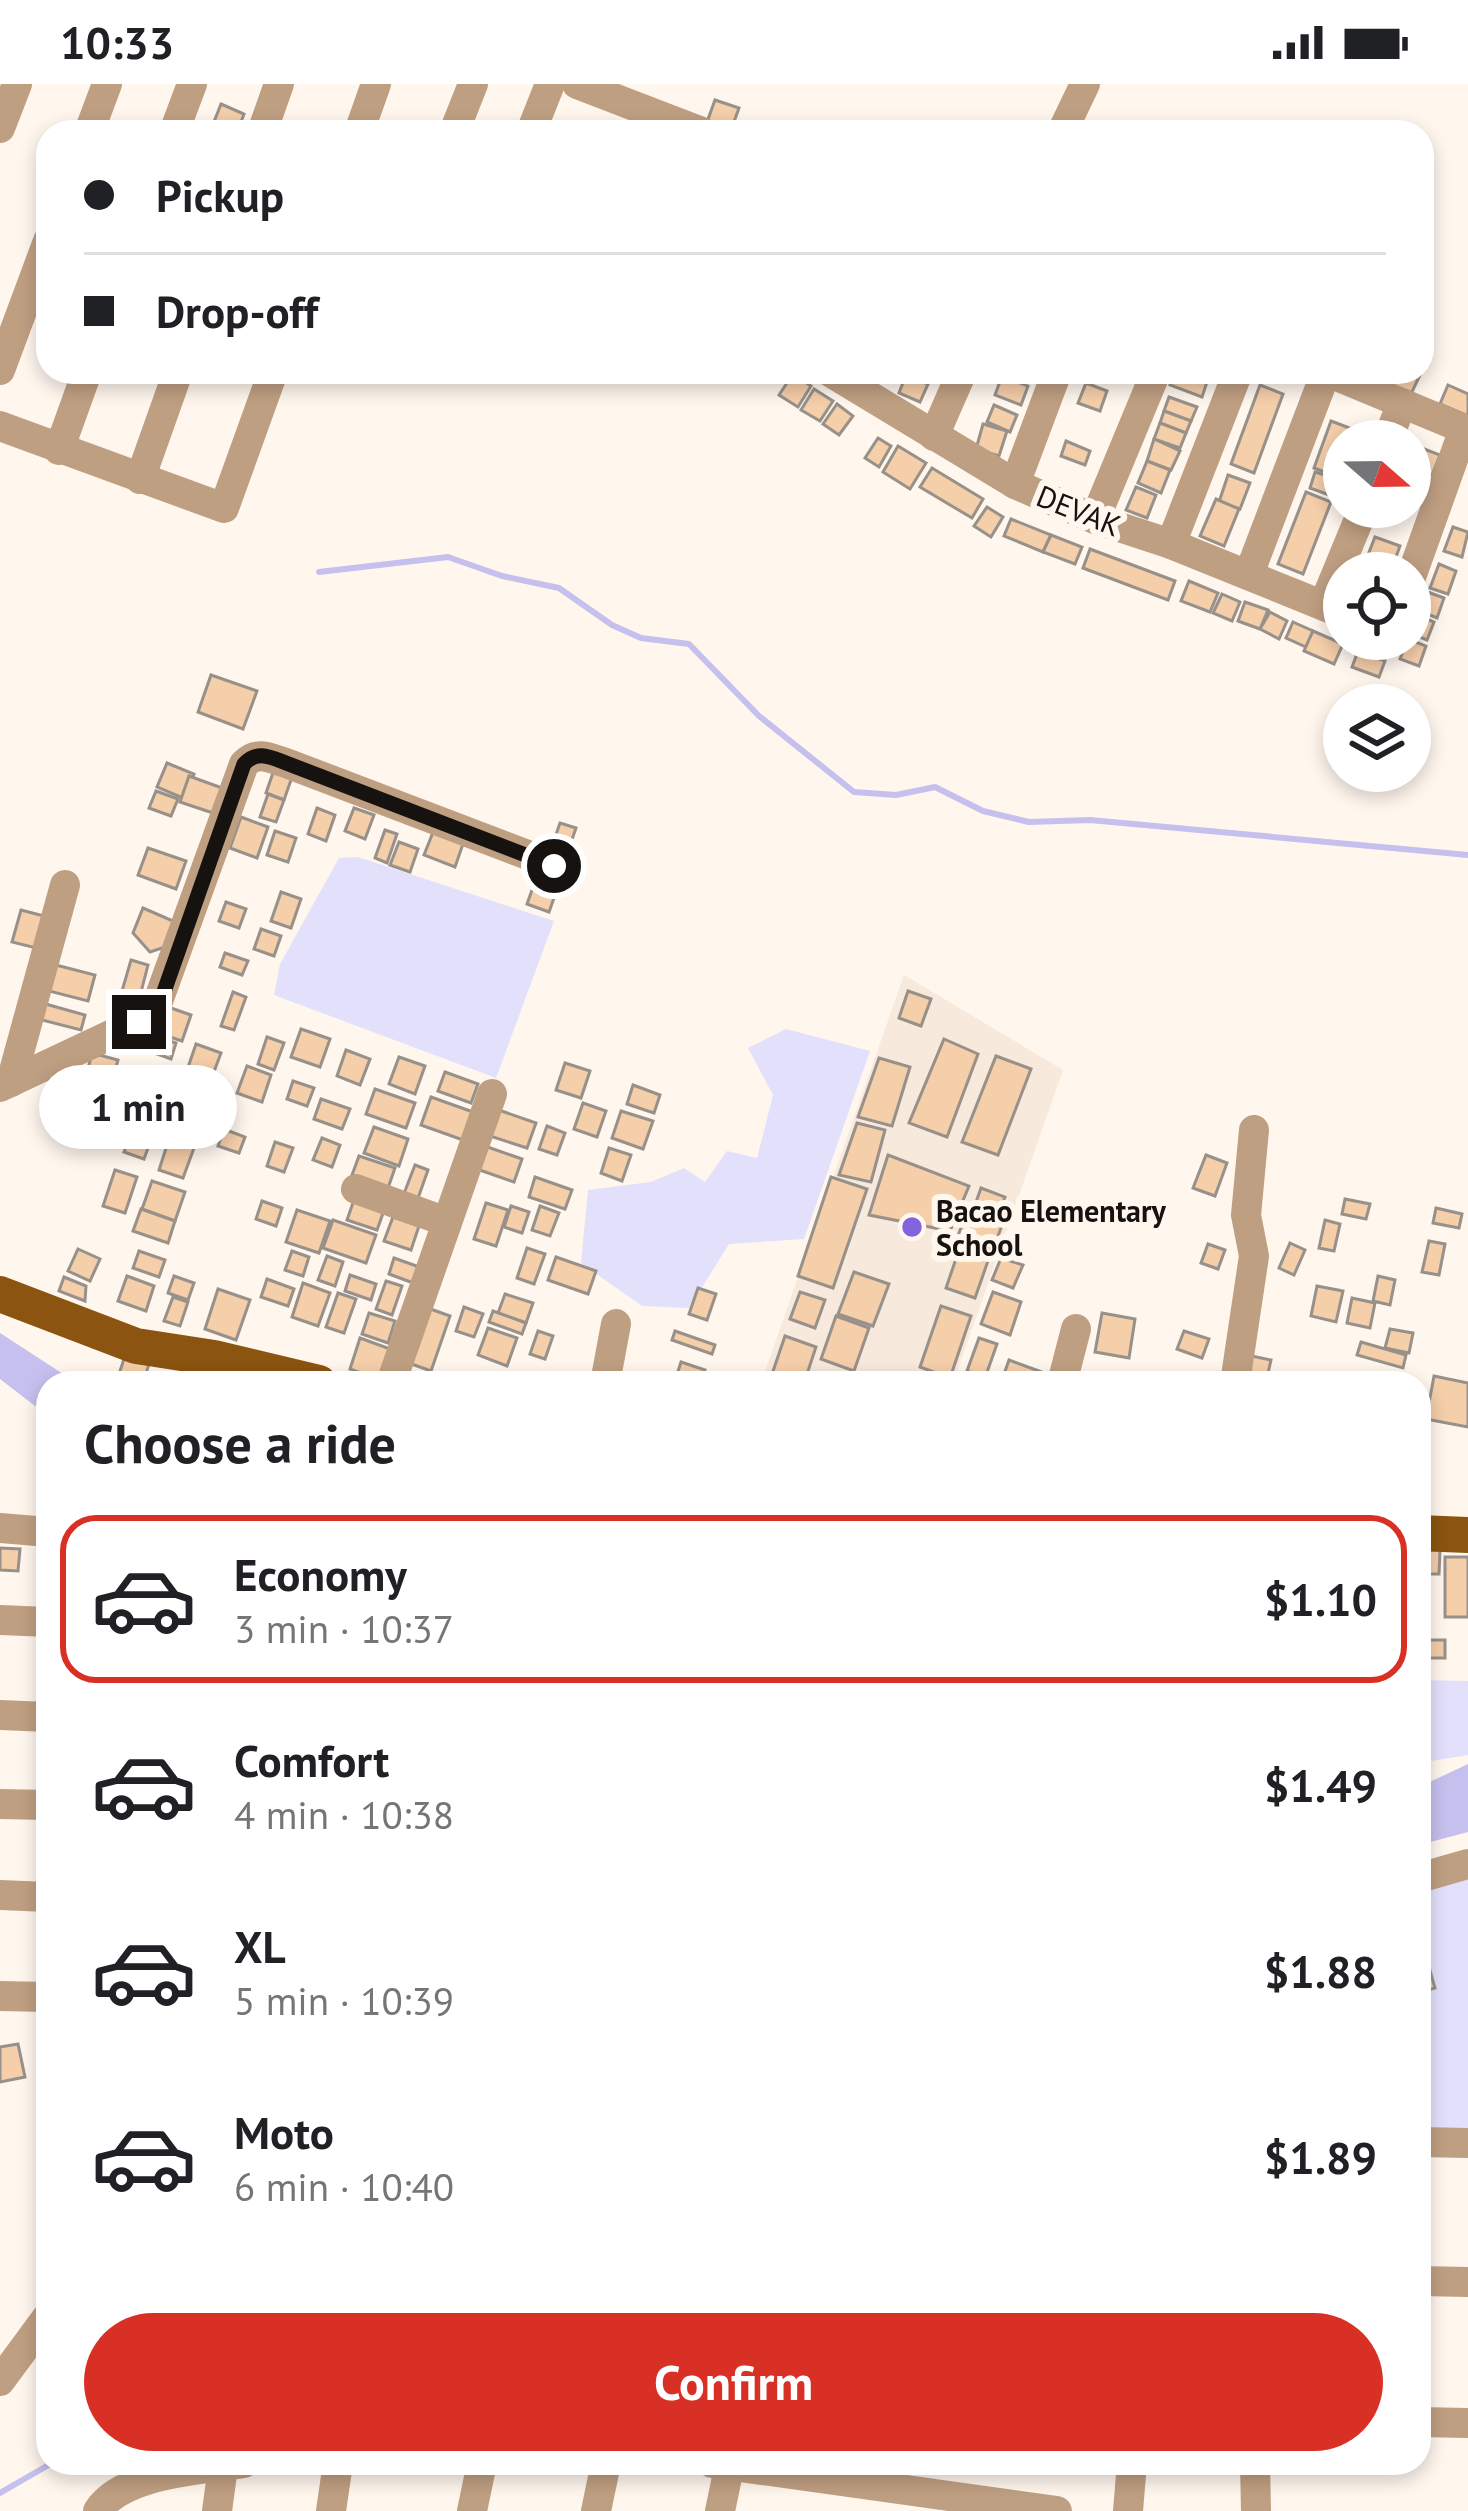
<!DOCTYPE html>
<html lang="en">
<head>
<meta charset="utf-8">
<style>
	:root { --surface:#fff; --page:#f2f2f2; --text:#202124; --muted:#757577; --line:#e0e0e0; --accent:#d93025 }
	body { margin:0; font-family:"PT Sans",sans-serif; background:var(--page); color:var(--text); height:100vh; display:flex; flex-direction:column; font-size:45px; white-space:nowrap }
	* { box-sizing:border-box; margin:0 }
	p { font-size:39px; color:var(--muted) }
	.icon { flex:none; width:66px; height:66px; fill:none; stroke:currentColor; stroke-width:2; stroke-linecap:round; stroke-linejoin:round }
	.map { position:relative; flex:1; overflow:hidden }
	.side { position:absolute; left:36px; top:1287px; width:1395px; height:1104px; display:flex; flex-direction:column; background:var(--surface); border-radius:36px; box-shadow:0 6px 18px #0003 }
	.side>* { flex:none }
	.banner { position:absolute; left:36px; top:36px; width:1398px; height:264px; border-radius:36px; box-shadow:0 6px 18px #0003; display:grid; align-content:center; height:264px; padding:0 48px; background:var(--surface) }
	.needle { width:78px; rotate:110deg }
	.buttons { position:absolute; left:1323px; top:336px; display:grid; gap:24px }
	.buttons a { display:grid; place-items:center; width:108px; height:108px; border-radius:50%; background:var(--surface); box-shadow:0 6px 18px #0003; font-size:60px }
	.end { position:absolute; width:54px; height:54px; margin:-27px; border:15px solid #15120f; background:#fff; box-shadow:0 0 0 6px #fff }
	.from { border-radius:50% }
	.bubble { position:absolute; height:84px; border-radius:42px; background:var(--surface); box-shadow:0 6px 18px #0003; font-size:39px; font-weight:600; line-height:84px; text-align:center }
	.banner b { display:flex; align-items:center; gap:42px; height:114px; font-size:45px }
	.banner b+b { border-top:3px solid var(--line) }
	.banner i { width:30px; height:30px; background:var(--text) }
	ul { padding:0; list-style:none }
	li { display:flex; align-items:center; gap:36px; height:168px; margin:0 24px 18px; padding:0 24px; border:6px solid transparent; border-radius:36px }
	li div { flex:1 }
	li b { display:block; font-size:45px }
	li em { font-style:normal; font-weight:600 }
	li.active { border-color:var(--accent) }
	li>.icon { width:108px; height:108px; stroke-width:1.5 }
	h2 { padding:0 48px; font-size:54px; line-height:144px }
	.action { display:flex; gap:24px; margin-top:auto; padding:24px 48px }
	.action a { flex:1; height:138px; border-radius:72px; background:var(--accent); color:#fff; font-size:48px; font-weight:600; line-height:138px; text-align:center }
	.status { display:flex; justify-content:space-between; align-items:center; height:84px; padding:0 60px; background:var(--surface); direction:ltr }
	.status svg { height:33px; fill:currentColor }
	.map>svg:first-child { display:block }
	.built { fill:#f7e9dc }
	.green { fill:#e3e0fc }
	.water { fill:#c6c0ee }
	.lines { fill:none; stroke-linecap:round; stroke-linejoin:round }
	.stream { stroke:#c6c0ee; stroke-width:6 }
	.building { fill:#f5ceaa; stroke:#98918a; stroke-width:3 }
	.minor { stroke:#bf9f82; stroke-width:30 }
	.major { stroke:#8b5410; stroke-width:36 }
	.route { stroke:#15120f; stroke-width:15 }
	.poi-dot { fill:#8264df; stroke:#fff6ee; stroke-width:4.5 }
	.labels { text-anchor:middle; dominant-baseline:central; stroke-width:12; stroke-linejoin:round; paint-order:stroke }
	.street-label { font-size:30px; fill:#15120f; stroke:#fff6ee }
	.poi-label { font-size:30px; font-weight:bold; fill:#15120f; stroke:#fff6ee; text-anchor:start }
</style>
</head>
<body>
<div class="status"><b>10:33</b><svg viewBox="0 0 49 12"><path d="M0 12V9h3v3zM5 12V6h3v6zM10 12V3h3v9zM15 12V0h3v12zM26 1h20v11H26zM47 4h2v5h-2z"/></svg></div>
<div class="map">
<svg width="1468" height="2427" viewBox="0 0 1468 2427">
	<rect width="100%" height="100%" fill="#fff6ee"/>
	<!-- built -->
	<path class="built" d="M904 891 1063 986 953 1299H761Z"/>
	<!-- green -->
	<g class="green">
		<path d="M358 773 554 837 496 994 274 911 280 880 339 774Z"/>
		<path d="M786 945 870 967 804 1155 729 1160 689 1224 642 1222 581 1179 588 1106 651 1098 684 1084 705 1098 727 1067 757 1074 773 1011 748 964Z"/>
		<path d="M1419 1596 1468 1597V1671L1431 1677 1419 1684Z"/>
		<path d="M1468 1790V2047L1419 2045V1807Z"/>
	</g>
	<!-- water -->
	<g class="water">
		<path d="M0 1249 77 1299H48V1332L0 1295Z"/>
		<path d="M1468 1680V1748L1419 1761V1703Z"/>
	</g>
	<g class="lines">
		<!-- stream -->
		<g class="stream">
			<path d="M319 488 448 473 502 492 559 504 612 541 641 554 689 560 759 632 854 708 896 711 935 703 983 727 1029 738 1090 736 1468 771"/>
			<path d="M0 2409 52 2379"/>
		</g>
	</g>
	<!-- building -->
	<g class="building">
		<path d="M715 16 739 24 731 46 707 38Z"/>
		<path d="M221 20 244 30 237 48H210Z"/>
		<path d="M1175 288 1207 298 1202 313 1170 301Z"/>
		<path d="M1392 288 1420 291 1410 312 1386 302Z"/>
		<path d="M793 290 811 302 798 323 779 311Z"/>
		<path d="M906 291 928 300 920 318 899 309Z"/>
		<path d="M1002 292 1028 302 1021 321 995 311Z"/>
		<path d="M1086 299 1107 307 1100 327 1078 319Z"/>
		<path d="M1260 301 1283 310 1254 389 1231 380Z"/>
		<path d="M1448 301 1468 310V332L1440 320Z"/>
		<path d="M814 305 833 317 820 337 801 326Z"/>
		<path d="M1169 313 1197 323 1191 337 1164 327Z"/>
		<path d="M837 320 853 332 839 351 823 340Z"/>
		<path d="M994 321 1017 331 1010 348 987 338Z"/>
		<path d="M1164 327 1191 337 1186 349 1160 339Z"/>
		<path d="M1331 337 1360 348 1357 357H1344L1343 395 1314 384Z"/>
		<path d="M1160 339 1186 349 1180 364 1154 355Z"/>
		<path d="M983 340 1007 347 999 372 976 365Z"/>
		<path d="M878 354 891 362 879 383 865 374Z"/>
		<path d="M1154 355 1180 367 1171 386 1147 377Z"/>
		<path d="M1066 357 1090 367 1085 381 1061 372Z"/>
		<path d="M1414 361 1440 371 1424 412 1410 407Z"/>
		<path d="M898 362 926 379 910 405 883 388Z"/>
		<path d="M1147 377 1170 386 1161 409 1138 399Z"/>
		<path d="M932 384 983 415 972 434 920 403Z"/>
		<path d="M1315 388 1338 395 1332 412 1310 404Z"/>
		<path d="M1228 391 1250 399 1240 425 1219 418Z"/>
		<path d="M1136 403 1156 411 1147 434 1126 426Z"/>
		<path d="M1306 408 1331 418 1303 490 1278 480Z"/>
		<path d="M1216 415 1239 425 1224 462 1200 452Z"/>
		<path d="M987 423 1003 433 991 453 974 442Z"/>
		<path d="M1011 435 1051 451 1043 468 1004 452Z"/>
		<path d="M1453 443 1468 448 1462 473 1444 467Z"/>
		<path d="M1051 451 1082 463 1075 480 1043 468Z"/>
		<path d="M1375 453 1400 462 1393 481 1368 471Z"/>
		<path d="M1090 465 1175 497 1168 516 1083 484Z"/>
		<path d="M1439 480 1456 487 1448 510 1430 504Z"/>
		<path d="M1189 497 1218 509 1210 528 1181 517Z"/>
		<path d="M1425 507 1444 514 1437 534 1418 526Z"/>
		<path d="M1222 510 1240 518 1232 537 1213 529Z"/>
		<path d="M1245 518 1268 526 1260 545 1238 537Z"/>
		<path d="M1270 528 1287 537 1279 555 1260 545Z"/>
		<path d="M1413 529 1434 538 1427 556 1410 549Z"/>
		<path d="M1293 538 1313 547 1306 563 1286 554Z"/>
		<path d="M1313 547 1343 560 1334 580 1304 567Z"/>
		<path d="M1408 555 1426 562 1419 582 1400 575Z"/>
		<path d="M1358 567 1385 577 1379 593 1352 583Z"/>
		<path d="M211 591 257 607 243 645 198 628Z"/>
		<path d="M167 679 194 690 185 715 157 703Z"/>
		<path d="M274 686 292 693 284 716 266 709Z"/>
		<path d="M189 692 222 704 213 729 180 718Z"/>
		<path d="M156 707 178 715 171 732 149 724Z"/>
		<path d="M268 710 284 716 276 738 260 733Z"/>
		<path d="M317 724 335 731 326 757 308 750Z"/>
		<path d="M354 724 374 731 365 755 345 747Z"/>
		<path d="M241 733 268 743 257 774 230 764Z"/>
		<path d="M560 739 576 744 568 767 552 762Z"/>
		<path d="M385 746 397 750 387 779 375 774Z"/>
		<path d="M434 746 464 757 455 783 424 771Z"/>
		<path d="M275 747 296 754 288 778 267 771Z"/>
		<path d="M399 758 418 765 410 788 390 781Z"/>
		<path d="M148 764 186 777 176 805 138 791Z"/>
		<path d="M537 792 559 800 549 828 527 820Z"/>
		<path d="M281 808 301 815 291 844 271 837Z"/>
		<path d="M226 818 246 825 239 844 219 837Z"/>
		<path d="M143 824 180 840 171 861 150 868 133 849Z"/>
		<path d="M21 826 48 833 40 865 12 858Z"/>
		<path d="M261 845 281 852 274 872 254 865Z"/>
		<path d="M225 869 248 877 242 891 220 883Z"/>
		<path d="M131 876 148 881 140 912 122 907Z"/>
		<path d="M52 880 95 891 88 917 45 906Z"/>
		<path d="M908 907 931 915 921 942 899 934Z"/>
		<path d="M233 908 246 913 234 946 221 942Z"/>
		<path d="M42 919 85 931 81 946 38 935Z"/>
		<path d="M171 924 191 931 182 957 161 950Z"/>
		<path d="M301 945 330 955 320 983 291 973Z"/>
		<path d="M154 952 176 959 171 975 149 967Z"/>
		<path d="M267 953 284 959 274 986 258 980Z"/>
		<path d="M944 955 978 970 947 1053 909 1039Z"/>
		<path d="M196 960 221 969 209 1001 185 992Z"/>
		<path d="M346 966 370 975 360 1001 337 992Z"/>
		<path d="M92 969 118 976 105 1022 80 1015Z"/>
		<path d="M996 972 1031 985 998 1071 962 1058Z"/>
		<path d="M399 973 425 982 415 1010 389 1000Z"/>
		<path d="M879 974 910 983 892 1042 858 1033Z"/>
		<path d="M565 979 590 987 581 1014 556 1006Z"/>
		<path d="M247 982 271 991 262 1018 237 1009Z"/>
		<path d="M146 985 173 994 164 1019 137 1010Z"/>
		<path d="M445 988 478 1000 471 1019 438 1007Z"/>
		<path d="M293 997 314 1004 307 1022 287 1015Z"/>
		<path d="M633 1001 660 1011 654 1029 627 1020Z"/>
		<path d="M375 1005 415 1019 406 1044 366 1030Z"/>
		<path d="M431 1013 473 1028 463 1056 421 1041Z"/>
		<path d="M321 1015 350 1025 342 1045 314 1035Z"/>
		<path d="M187 1018 203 1024 195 1046 179 1040Z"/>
		<path d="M583 1019 606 1027 597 1053 574 1045Z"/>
		<path d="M493 1024 536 1039 527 1064 484 1050Z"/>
		<path d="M621 1027 653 1037 643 1065 612 1054Z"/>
		<path d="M138 1029 158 1036 144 1075 124 1068Z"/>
		<path d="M857 1039 885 1046 871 1098 839 1091Z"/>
		<path d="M547 1042 565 1049 557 1071 539 1065Z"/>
		<path d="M374 1043 408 1055 399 1082 364 1069Z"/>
		<path d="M224 1045 245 1053 239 1069 218 1062Z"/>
		<path d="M322 1054 340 1061 332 1083 313 1076Z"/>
		<path d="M169 1055 194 1064 183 1094 159 1086Z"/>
		<path d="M275 1058 293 1064 284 1088 267 1082Z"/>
		<path d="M482 1061 522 1075 514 1098 474 1084Z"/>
		<path d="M609 1064 631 1071 622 1097 601 1089Z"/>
		<path d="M888 1071 969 1102 950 1147 869 1131Z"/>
		<path d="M1206 1071 1227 1079 1215 1112 1193 1104Z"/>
		<path d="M359 1072 395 1084 388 1104 352 1091Z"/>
		<path d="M415 1081 428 1086 417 1117 403 1112Z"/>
		<path d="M115 1086 137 1093 125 1129 103 1122Z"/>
		<path d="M535 1093 572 1106 565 1125 529 1113Z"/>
		<path d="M831 1093 867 1105 833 1204 798 1192Z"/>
		<path d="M152 1097 185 1108 175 1137 142 1125Z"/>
		<path d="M981 1104 1005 1113 1000 1126 976 1118Z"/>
		<path d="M356 1110 386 1121 377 1146 347 1136Z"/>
		<path d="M1345 1115 1370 1120 1366 1135 1342 1130Z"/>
		<path d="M262 1117 282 1124 276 1142 256 1135Z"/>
		<path d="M486 1119 508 1126 496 1162 474 1155Z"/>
		<path d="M511 1122 529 1128 522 1149 504 1143Z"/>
		<path d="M540 1122 559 1129 550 1152 532 1146Z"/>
		<path d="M1436 1124 1462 1130 1459 1144 1433 1139Z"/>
		<path d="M141 1125 175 1137 168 1159 133 1147Z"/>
		<path d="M297 1126 330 1137 319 1169 286 1158Z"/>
		<path d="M967 1126 1003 1138 992 1170 956 1158Z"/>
		<path d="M393 1133 419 1142 411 1166 384 1157Z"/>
		<path d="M333 1136 376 1151 366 1179 323 1164Z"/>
		<path d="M1325 1136 1340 1140 1334 1167 1319 1164Z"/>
		<path d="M1429 1157 1445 1160 1439 1191 1422 1188Z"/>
		<path d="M1290 1159 1305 1166 1294 1191 1279 1184Z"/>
		<path d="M1208 1160 1225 1166 1218 1185 1201 1179Z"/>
		<path d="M960 1163 989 1174 975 1214 946 1204Z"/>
		<path d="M527 1164 545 1170 534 1200 517 1194Z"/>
		<path d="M78 1165 100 1175 90 1197 68 1187Z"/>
		<path d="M139 1167 165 1176 159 1193 133 1184Z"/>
		<path d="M292 1167 309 1173 303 1192 285 1186Z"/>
		<path d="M327 1172 343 1178 335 1202 318 1196Z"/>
		<path d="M556 1173 596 1187 588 1210 548 1196Z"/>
		<path d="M394 1174 422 1184 416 1200 389 1190Z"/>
		<path d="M1001 1174 1023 1181 1013 1204 992 1196Z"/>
		<path d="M854 1188 889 1200 873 1242 838 1230Z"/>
		<path d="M350 1191 376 1200 371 1216 345 1207Z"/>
		<path d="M127 1192 154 1202 146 1227 118 1217Z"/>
		<path d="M174 1192 194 1199 188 1216 168 1209Z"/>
		<path d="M1378 1192 1395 1196 1390 1221 1373 1217Z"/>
		<path d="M64 1193 86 1202 85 1217 59 1207Z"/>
		<path d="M267 1195 294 1205 288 1222 261 1213Z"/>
		<path d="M386 1197 402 1202 392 1231 376 1225Z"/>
		<path d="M303 1199 330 1209 318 1242 292 1233Z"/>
		<path d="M1317 1202 1343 1207 1336 1238 1311 1232Z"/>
		<path d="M698 1204 716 1210 707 1236 689 1230Z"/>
		<path d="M218 1205 250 1216 236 1256 205 1245Z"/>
		<path d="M800 1208 825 1216 815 1244 790 1235Z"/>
		<path d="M993 1208 1021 1218 1010 1251 981 1240Z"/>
		<path d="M338 1209 356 1215 344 1249 326 1243Z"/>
		<path d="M505 1210 533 1219 526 1239 498 1229Z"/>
		<path d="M173 1213 188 1218 180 1242 164 1237Z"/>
		<path d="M1352 1214 1375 1219 1370 1244 1347 1239Z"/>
		<path d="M941 1222 971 1232 950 1294 920 1283Z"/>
		<path d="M425 1223 450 1232 431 1287 406 1278Z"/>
		<path d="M464 1223 483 1230 474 1253 456 1247Z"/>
		<path d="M493 1227 526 1239 522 1250 489 1238Z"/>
		<path d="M369 1229 395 1237 388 1259 362 1250Z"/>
		<path d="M1102 1229 1135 1235 1129 1274 1095 1268Z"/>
		<path d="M836 1232 869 1244 854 1287 821 1275Z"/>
		<path d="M488 1244 517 1254 507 1282 478 1271Z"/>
		<path d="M1390 1245 1413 1249 1409 1269 1385 1264Z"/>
		<path d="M538 1247 553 1252 545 1275 530 1270Z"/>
		<path d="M675 1247 715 1261 712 1270 672 1256Z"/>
		<path d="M1184 1247 1209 1255 1202 1274 1177 1265Z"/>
		<path d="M785 1252 816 1263 804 1299H769Z"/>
		<path d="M360 1254 390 1265 379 1296 350 1285Z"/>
		<path d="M979 1254 997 1260 985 1294 967 1287Z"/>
		<path d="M1361 1258 1406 1271 1403 1284 1357 1271Z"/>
		<path d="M126 1269 150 1277 143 1299 119 1290Z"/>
		<path d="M1247 1271 1271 1276 1266 1298 1242 1293Z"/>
		<path d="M1009 1276 1047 1290 1044 1299H1001Z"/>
		<path d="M681 1278 705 1286 701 1299 675 1297Z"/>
		<path d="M1434 1292 1468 1299V1343L1426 1335Z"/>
		<path d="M0 1464 20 1465 18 1487 0 1486Z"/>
		<path d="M1419 1466H1440L1439 1490H1419Z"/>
		<rect x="1445" y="1473" width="23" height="60"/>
		<rect x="1419" y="1556" width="26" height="18"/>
		<path d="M1424 1866 1435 1904 1419 1909V1868Z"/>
		<path d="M18 1960 25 1993 0 1998V1963Z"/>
	</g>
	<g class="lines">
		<!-- minor -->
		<g class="minor">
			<path d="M577 0 702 48"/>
			<path d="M0 44 17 0"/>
			<path d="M89 48 107 0"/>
			<path d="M174 48 192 0"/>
			<path d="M262 48 279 0"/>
			<path d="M359 48 376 0"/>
			<path d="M454 48 473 0"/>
			<path d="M531 48 550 0"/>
			<path d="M1062 48 1085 0"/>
			<path d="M0 286 48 157"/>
			<path d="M830 288 1015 400 1095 435 1171 460 1344 530"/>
			<path d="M1327 288 1464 345 1410 496"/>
			<path d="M0 342 224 424 273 288"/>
			<path d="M934 352 962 288"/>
			<path d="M1387 357 1402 319"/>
			<path d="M59 366 87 288"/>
			<path d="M140 395 178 288"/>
			<path d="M1015 400 1057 288"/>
			<path d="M1095 435 1156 288"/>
			<path d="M1171 460 1238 288"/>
			<path d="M1249 490 1326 288"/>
			<path d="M1324 520 1364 423"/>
			<path d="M11 998 65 801"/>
			<path d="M0 1003 153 931 244 680C257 666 270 674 286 679L554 781"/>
			<path d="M356 1105 447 1138"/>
			<path d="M391 1299 492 1010"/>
			<path d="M605 1299 616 1240"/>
			<path d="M1062 1299 1076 1245"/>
			<path d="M1235 1299 1254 1172 1246 1131 1254 1046"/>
			<path d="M0 1444 48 1448"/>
			<path d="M0 1536 48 1538"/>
			<path d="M0 1631 48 1633"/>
			<path d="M0 1720 48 1721"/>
			<path d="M1419 1794 1468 1780"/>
			<path d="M0 1811 48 1813"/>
			<path d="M0 1912 48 1913"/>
			<path d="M1419 2058 1468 2059"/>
			<path d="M1419 2197 1468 2198"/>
			<path d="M0 2297 48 2232"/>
			<path d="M1419 2338 1468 2339"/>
			<path d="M712 2379 1057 2427"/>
			<path d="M1255 2379 1256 2427"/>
			<path d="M98 2427C122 2389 201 2386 244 2379"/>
			<path d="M217 2427 223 2383"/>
			<path d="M331 2427 338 2379"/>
			<path d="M472 2427 482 2379"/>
			<path d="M596 2427 606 2379"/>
			<path d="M720 2427 730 2379"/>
			<path d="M1128 2427 1132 2379"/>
		</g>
		<!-- major -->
		<g class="major">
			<path d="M0 1210 136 1262 214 1274 319 1299"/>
			<path d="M1419 1449 1468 1451"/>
		</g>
	</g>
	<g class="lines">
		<!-- route -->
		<path class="route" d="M139 938 153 931 160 919 244 680C257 666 270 673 286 679L554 782"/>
	</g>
	<!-- markers -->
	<circle class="poi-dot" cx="912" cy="1143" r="12"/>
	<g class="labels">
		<!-- street labels -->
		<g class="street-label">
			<text transform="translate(1079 426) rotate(22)">DEVAK</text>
		</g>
		<!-- poi labels -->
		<g class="poi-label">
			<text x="936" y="1126">Bacao Elementary<tspan x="936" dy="34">School</tspan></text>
		</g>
	</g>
</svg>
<div class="buttons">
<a><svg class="needle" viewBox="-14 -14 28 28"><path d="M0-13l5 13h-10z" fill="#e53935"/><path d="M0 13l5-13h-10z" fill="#757577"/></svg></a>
<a><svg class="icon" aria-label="locate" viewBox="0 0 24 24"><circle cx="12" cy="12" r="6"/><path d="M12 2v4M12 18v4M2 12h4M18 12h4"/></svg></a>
<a><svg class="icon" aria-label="layers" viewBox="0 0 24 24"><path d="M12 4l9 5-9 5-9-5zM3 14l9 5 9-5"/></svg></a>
</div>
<i class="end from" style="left:554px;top:782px"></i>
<i class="end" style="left:139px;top:938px"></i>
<div class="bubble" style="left:39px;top:981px;width:198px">1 min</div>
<div class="banner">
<b><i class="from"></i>Pickup</b>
<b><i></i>Drop-off</b>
</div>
<section class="side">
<h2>Choose a ride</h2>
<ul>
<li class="active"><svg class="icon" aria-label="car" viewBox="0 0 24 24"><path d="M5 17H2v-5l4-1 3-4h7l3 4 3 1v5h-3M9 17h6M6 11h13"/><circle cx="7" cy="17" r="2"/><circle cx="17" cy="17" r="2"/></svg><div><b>Economy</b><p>3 min · 10:37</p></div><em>$1.10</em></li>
<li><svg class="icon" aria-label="car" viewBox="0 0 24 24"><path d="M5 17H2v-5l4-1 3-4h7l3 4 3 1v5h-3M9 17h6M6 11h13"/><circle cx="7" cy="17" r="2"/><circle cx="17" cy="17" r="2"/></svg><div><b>Comfort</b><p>4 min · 10:38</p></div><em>$1.49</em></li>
<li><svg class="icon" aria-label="car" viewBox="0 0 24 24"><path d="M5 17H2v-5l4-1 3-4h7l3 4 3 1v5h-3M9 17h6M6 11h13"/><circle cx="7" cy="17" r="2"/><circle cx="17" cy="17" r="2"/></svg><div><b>XL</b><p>5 min · 10:39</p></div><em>$1.88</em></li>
<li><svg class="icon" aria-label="car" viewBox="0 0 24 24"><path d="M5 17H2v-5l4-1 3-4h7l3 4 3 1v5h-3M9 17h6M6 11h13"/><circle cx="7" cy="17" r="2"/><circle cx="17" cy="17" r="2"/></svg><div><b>Moto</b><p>6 min · 10:40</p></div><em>$1.89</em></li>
</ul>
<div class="action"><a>Confirm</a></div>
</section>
</div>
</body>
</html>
